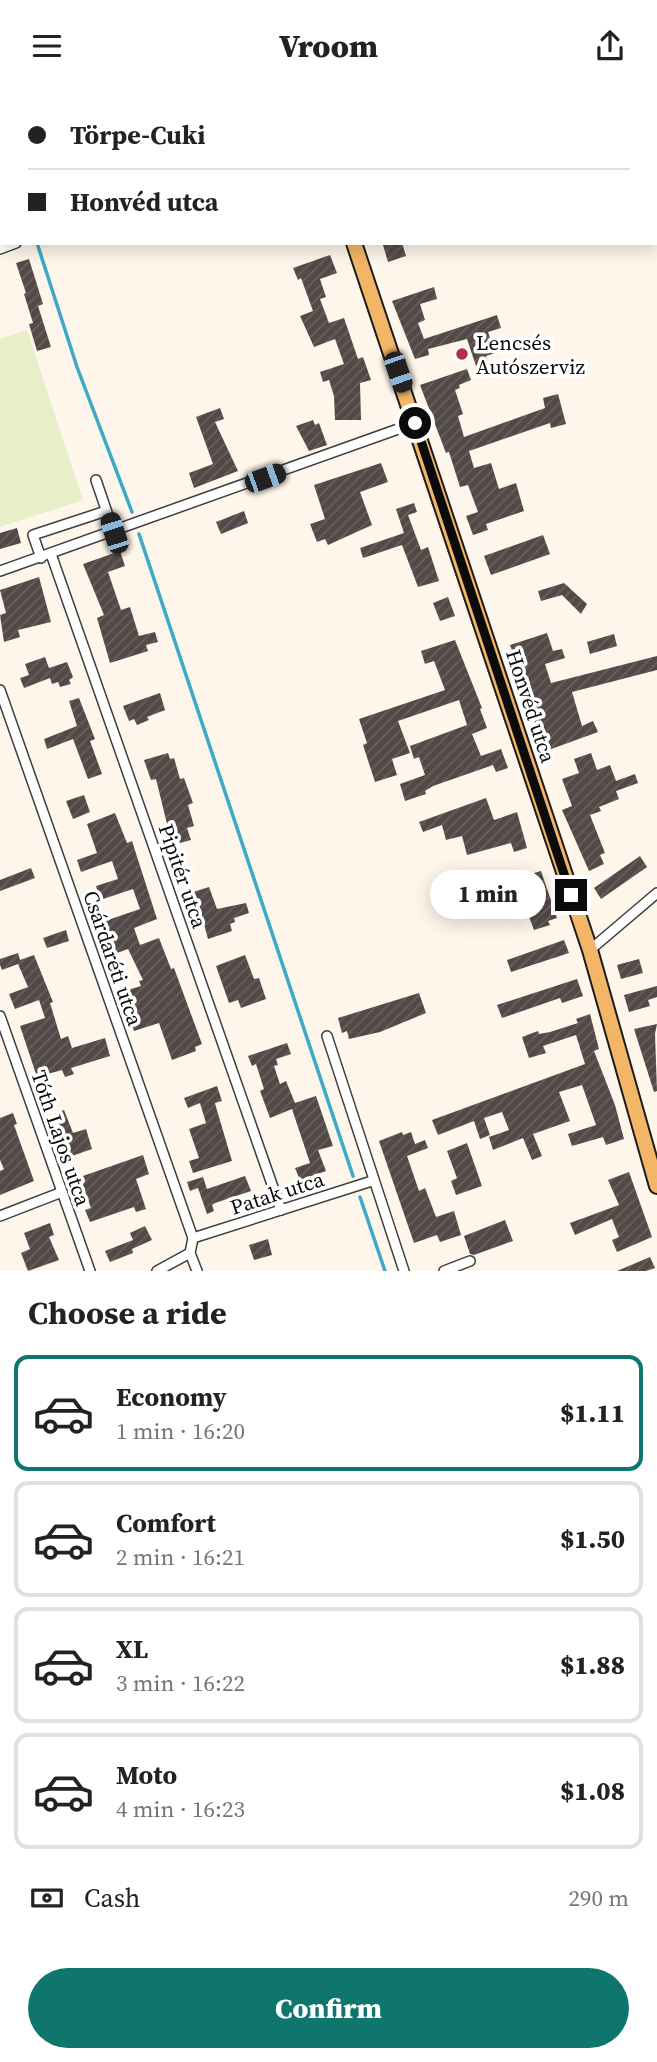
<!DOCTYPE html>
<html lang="en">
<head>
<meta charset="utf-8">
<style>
	:root { --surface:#fff; --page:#f6f6f6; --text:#222; --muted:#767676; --line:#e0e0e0; --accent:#0f766e }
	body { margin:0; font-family:"Source Serif 4",serif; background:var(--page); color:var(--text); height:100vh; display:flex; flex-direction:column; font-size:26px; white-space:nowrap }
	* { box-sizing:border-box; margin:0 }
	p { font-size:23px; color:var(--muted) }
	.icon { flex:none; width:38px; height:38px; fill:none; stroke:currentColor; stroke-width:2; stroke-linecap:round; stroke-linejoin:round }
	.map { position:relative; height:1180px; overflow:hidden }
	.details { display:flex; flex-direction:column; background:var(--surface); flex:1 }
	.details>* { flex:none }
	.banner { position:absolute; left:0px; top:0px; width:658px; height:154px; box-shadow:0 4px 18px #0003; display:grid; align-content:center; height:154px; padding:0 28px; background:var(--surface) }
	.end { position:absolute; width:32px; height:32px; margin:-16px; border:9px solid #0b0b0b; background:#fff; box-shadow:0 0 0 4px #fff }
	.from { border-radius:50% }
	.bubble { position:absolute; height:49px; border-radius:24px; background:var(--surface); box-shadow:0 4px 18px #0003; font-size:23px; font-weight:800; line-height:49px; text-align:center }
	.car { position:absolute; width:21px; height:42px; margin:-21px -10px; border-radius:9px; box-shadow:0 0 5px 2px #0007; background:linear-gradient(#222 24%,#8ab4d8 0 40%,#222 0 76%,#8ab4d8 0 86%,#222 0) }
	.banner b { display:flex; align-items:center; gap:24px; height:66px; font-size:26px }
	.banner b+b { border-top:2px solid var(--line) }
	.banner i { width:18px; height:18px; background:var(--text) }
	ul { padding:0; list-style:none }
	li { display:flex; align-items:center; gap:21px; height:116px; margin:0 14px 10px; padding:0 14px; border:4px solid var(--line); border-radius:14px }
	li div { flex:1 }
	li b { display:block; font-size:26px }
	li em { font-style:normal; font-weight:800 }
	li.on { border-color:var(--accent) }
	li>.icon { width:63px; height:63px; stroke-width:1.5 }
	h2 { padding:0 28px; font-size:32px; line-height:84px }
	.pay { display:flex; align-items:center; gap:18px; height:77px; padding:0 28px; font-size:26px }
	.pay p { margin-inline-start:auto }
	.button { display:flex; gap:14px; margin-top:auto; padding:14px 28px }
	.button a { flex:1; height:80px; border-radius:42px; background:var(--accent); color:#fff; font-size:28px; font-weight:800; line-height:80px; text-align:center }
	header { display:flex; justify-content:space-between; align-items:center; height:91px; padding:0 28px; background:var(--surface); font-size:32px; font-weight:800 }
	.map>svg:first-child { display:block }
	.pitch { fill:#e8eec8 }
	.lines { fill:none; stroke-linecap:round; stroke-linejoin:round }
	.stream { stroke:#3ca9c6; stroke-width:3.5 }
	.building { fill:url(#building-hatch) }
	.minor-casing { stroke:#3e3e3e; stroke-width:12 }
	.primary-casing { stroke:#1c1c1c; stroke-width:18 }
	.minor { stroke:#fff; stroke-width:9 }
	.primary { stroke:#f2b666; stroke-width:14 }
	.route { stroke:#0b0b0b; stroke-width:9 }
	.poi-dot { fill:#b42b4b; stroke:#fff; stroke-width:2.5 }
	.labels { text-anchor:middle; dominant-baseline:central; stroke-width:7; stroke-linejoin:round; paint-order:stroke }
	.poi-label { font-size:21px; fill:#0b0b0b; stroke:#fff; text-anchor:start }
	.street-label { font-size:21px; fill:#0b0b0b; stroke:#fff }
</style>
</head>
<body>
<header><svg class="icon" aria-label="menu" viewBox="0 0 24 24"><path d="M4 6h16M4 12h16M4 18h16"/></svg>Vroom<svg class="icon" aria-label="share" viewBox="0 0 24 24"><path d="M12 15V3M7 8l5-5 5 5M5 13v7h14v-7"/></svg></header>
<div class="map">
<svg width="657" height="1180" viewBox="0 0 657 1180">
	<defs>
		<pattern id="building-hatch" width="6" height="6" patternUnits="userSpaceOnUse" patternTransform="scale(1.75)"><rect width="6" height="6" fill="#534a48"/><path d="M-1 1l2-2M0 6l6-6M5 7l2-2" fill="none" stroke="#67605e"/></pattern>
	</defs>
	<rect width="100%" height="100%" fill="#fef6ea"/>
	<!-- pitch -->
	<path class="pitch" d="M27 239 83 409 0 436V248Z"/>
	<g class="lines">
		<!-- stream -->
		<g class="stream">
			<path d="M0 41 2 46"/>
			<path d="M37 152 77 276 132 421"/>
			<path d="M139 443 353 1085"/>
			<path d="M360 1106 385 1180"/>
		</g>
	</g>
	<!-- building -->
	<g class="building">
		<path d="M391 152H402L406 165 388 171 383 154Z"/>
		<path d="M330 164 337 182 320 188 326 206 320 208 329 232 344 227 358 268 363 266 371 289 360 292 361 329H335L334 305 329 289 323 291 320 281 344 273 335 248 314 256 300 225 313 220 301 187 298 189 293 177Z"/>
		<path d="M29 168 43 213 38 215 51 256 37 260 29 233 33 232 24 203 26 202 16 172Z"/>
		<path d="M434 196 437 208 420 213 425 229 418 232 424 248 497 224 501 237 488 241 495 262 486 265 488 271 476 275 467 248 428 258 429 264 415 268 392 210Z"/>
		<path d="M467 278 471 289 459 294 460 297 455 299 463 323 458 325 464 346 545 317 543 307 558 303 566 333 551 337 550 332 469 360 474 377 491 372 499 398 516 392 524 420 486 433 488 439 473 444 466 425 478 421 468 394 460 396 449 361 446 362 420 294Z"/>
		<path d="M220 317 224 328 215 331 238 380 194 397 189 382 213 373 196 326Z"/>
		<path d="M313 329 315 334 319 332 327 354 309 360 296 335Z"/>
		<path d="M381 372 388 391 360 401 372 434 328 454 325 448 317 451 310 433 325 428 314 394Z"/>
		<path d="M414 412 417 421 408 424 421 459 428 456 439 490 418 496 402 454 363 467 360 457 404 442 396 418Z"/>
		<path d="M244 420 248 432 221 443 216 431Z"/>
		<path d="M17 437 21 452 0 458V442Z"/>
		<path d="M543 444 550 463 491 484 484 465Z"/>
		<path d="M120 460 125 475 108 481 121 519 130 516 139 545 155 541 158 551 146 554 148 560 110 572 97 527 104 524 83 473Z"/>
		<path d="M39 486 51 531 18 539 20 546 4 551 0 524 6 522 0 499Z"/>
		<path d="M564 492 587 513 581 523 562 504 541 510 538 500Z"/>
		<path d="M448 506 455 525 440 530 433 512Z"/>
		<path d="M547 542 553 560 562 558 565 567 545 573 551 592 657 565V579L572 601 582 635 593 630 598 641 543 661 532 621 537 619 528 586 523 587 510 554Z"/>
		<path d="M614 543 617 555 590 563 587 551Z"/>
		<path d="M455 549 482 617 480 618 487 637 472 643 481 665 501 658 508 677 496 681 493 674 433 695 425 700 426 703 405 710 400 693 425 684 419 666 414 668 410 655 467 634 459 609 398 630 410 662 392 668 397 684 375 691 363 654 367 652 359 628 445 599 434 570 425 573 421 560Z"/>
		<path d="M45 566 49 577 67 571 73 586 69 589 71 593 60 596 58 591 52 593 50 587 24 597 20 587 29 584 25 573Z"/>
		<path d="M160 602 165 619 147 626 149 629 137 634 134 628 129 630 123 615Z"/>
		<path d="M79 607 95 648 90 650 102 683 88 688 73 648 47 658 44 648 77 635 69 610Z"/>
		<path d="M168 662 170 668 174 667 180 688 184 687 193 712 188 714 194 735 187 737 191 749 180 752 175 739 169 741 156 688 151 689 144 669Z"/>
		<path d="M591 662 597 679 610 674 616 690 635 683 638 692 616 700 619 708 599 716 601 720 590 724 605 762 600 764 604 773 589 780 562 719 572 715 562 688 579 682 574 668Z"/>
		<path d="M84 704 90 721 73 728 66 710Z"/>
		<path d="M486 707 494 729 517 721 527 757 514 761 511 752 467 764 462 745 446 749 442 734 423 741 419 731Z"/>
		<path d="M115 722 127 752 132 750 157 828 134 837 140 854 159 847 171 878 174 877 202 953 195 956 196 960 172 969 159 932 134 940 130 930 135 928 129 913 133 912 128 899 141 895 139 890 143 889 128 858 117 862 105 830 140 818 133 798 100 809 96 795 118 788 112 770 81 781 77 769 97 762 87 733Z"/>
		<path d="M640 765 647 776 601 808 594 797Z"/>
		<path d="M31 777 35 787 0 800V789Z"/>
		<path d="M541 780 557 827 548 830 550 834 534 839 522 807 503 813 496 793Z"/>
		<path d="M209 796 217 818 246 812 249 822 234 827 235 831 230 833 232 840 208 848 198 811 194 813 190 802Z"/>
		<path d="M66 839 69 850 47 857 43 847Z"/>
		<path d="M564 849 569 862 511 881 507 869Z"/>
		<path d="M18 862 20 869 34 864 53 911 50 912 61 948 68 945 72 957 105 947 110 965 71 977 74 983 65 986 62 979 37 986 20 935 45 927 39 909 15 918 9 903 28 896 18 873 2 879 0 874V868Z"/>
		<path d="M245 864 254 888 259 887 266 908 241 917 238 909 229 912 216 875Z"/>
		<path d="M639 868 643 882 621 888 617 874Z"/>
		<path d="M577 888 583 905 562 912 560 907 502 927 497 914Z"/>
		<path d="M657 895V906L648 909 650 915 629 921 624 904Z"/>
		<path d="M419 902 426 922 380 941 349 948 347 940 342 942 338 927Z"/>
		<path d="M590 923 599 958 594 960 615 1014 624 1048 606 1054 603 1046 572 1055 568 1043 596 1034 582 994 559 1001 570 1030 533 1043 542 1065 532 1069 523 1047 493 1059 489 1046 509 1039 502 1021 484 1027 490 1044 480 1048 474 1030 438 1044 432 1029 585 973 576 944 543 955 546 962 529 967 522 946 538 940 539 943 550 941 578 932 576 928Z"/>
		<path d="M657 933 655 943 657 1000 654 1001 634 938Z"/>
		<path d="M287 952 291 963 276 968 278 974 274 975 280 993 286 990 295 1012 316 1005 333 1055 318 1059 326 1080 300 1089 295 1077 310 1072 292 1018 270 1027 260 1000 264 998 256 973 252 975 248 965Z"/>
		<path d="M217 995 222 1010 215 1012 216 1016 232 1070 193 1082 189 1070 199 1067 189 1038 206 1032 200 1012 188 1017 184 1007Z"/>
		<path d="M64 1019 73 1042 86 1038 92 1058 69 1066 56 1022Z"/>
		<path d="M13 1022 17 1033 14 1034 34 1090 0 1104V1080L4 1078 0 1069V1027Z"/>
		<path d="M402 1041 403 1044 411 1041 415 1053 425 1049 428 1057 407 1065 419 1100 425 1097 436 1126 454 1120 461 1144 440 1151 437 1144 414 1152 379 1050Z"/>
		<path d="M467 1052 482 1095 456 1104 451 1090 457 1087 447 1060Z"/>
		<path d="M143 1064 149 1083 136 1088 146 1118 136 1121 134 1116 90 1131 85 1119 91 1117 80 1086Z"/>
		<path d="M629 1081 652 1146 617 1161 612 1149 619 1146 612 1128 575 1144 570 1132 619 1114 608 1089Z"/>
		<path d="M245 1085 251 1100 215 1112 212 1114 214 1120 207 1123 198 1097 190 1100 187 1091 203 1086 207 1098Z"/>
		<path d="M505 1129 513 1150 474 1164 470 1163 464 1145Z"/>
		<path d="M50 1132 54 1144 49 1146 59 1169 28 1180 21 1162 30 1158 24 1142Z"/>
		<path d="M145 1135 152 1149 132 1158 133 1162 110 1171 105 1160 133 1149 130 1142Z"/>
		<path d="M268 1148 272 1164 254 1169 249 1154Z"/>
		<path d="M650 1166 655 1177 646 1180H617Z"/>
	</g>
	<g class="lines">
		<!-- minor casing -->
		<g class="minor-casing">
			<g id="minor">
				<path d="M0 158 16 152"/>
				<path d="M96 389 114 442"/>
				<path d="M51 463 281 1119"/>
				<path d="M41 467 33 444 106 420"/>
				<path d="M0 480 415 332"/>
				<path d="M0 599 193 1147"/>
				<path d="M590 859 657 802"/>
				<path d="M0 925 90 1180"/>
				<path d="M327 945 404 1180"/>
				<path d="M0 1125 62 1101"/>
				<path d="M193 1147 372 1090"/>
				<path d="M193 1147 190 1162 197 1180"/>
				<path d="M157 1180 190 1162"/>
				<path d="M444 1180 470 1170"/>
			</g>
		</g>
		<!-- primary casing -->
		<g class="primary-casing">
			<g id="primary">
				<path d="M302 0 303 2"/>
				<path d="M354 152 590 859 657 1095"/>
			</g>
		</g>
		<!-- minor -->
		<use href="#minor" class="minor"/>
		<!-- primary -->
		<use href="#primary" class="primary"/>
	</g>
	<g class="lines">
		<!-- route -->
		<path class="route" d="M415 332 571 804"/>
	</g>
	<!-- markers -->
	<circle class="poi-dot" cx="462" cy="263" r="7"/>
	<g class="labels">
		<!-- poi labels -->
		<g class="poi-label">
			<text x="476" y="251">Lencsés<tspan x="476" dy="24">Autószerviz</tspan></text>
		</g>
		<!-- street labels -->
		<g class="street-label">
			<text transform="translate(531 615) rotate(72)">Honvéd utca</text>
			<text transform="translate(183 785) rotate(71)">Pipitér utca</text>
			<text transform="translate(113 867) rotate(71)">Csárdaréti utca</text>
			<text transform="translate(61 1047) rotate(71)">Tóth Lajos utca</text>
			<text transform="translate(277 1102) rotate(-18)">Patak utca</text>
		</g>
	</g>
</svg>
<i class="end from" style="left:415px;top:332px"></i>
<i class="end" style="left:571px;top:804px"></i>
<div class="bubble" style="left:430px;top:779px;width:116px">1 min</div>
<i class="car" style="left:398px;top:281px;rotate:161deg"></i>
<i class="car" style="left:265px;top:387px;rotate:70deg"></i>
<i class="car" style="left:114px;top:442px;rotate:342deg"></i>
<div class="banner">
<b><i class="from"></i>Törpe-Cuki</b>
<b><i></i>Honvéd utca</b>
</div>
</div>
<section class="details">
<h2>Choose a ride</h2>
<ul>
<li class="on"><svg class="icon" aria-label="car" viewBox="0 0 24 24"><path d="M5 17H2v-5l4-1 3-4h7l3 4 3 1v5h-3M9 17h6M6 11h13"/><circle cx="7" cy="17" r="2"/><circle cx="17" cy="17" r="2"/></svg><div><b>Economy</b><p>1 min · 16:20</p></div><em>$1.11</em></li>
<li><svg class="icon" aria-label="car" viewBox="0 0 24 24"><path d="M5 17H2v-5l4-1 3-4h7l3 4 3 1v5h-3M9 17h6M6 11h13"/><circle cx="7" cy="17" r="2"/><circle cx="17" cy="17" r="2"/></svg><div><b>Comfort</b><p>2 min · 16:21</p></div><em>$1.50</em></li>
<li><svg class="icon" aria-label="car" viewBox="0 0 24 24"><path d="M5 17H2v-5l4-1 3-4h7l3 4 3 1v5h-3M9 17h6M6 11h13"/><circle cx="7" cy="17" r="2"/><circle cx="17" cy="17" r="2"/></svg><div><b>XL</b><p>3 min · 16:22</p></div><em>$1.88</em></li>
<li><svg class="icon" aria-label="car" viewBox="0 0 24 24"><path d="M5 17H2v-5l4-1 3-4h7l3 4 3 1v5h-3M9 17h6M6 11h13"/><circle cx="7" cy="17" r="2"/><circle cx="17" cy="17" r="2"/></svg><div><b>Moto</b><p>4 min · 16:23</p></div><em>$1.08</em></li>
</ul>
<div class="pay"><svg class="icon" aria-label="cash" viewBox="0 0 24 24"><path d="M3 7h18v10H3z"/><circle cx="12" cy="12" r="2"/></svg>Cash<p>290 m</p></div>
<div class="button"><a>Confirm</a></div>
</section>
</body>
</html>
